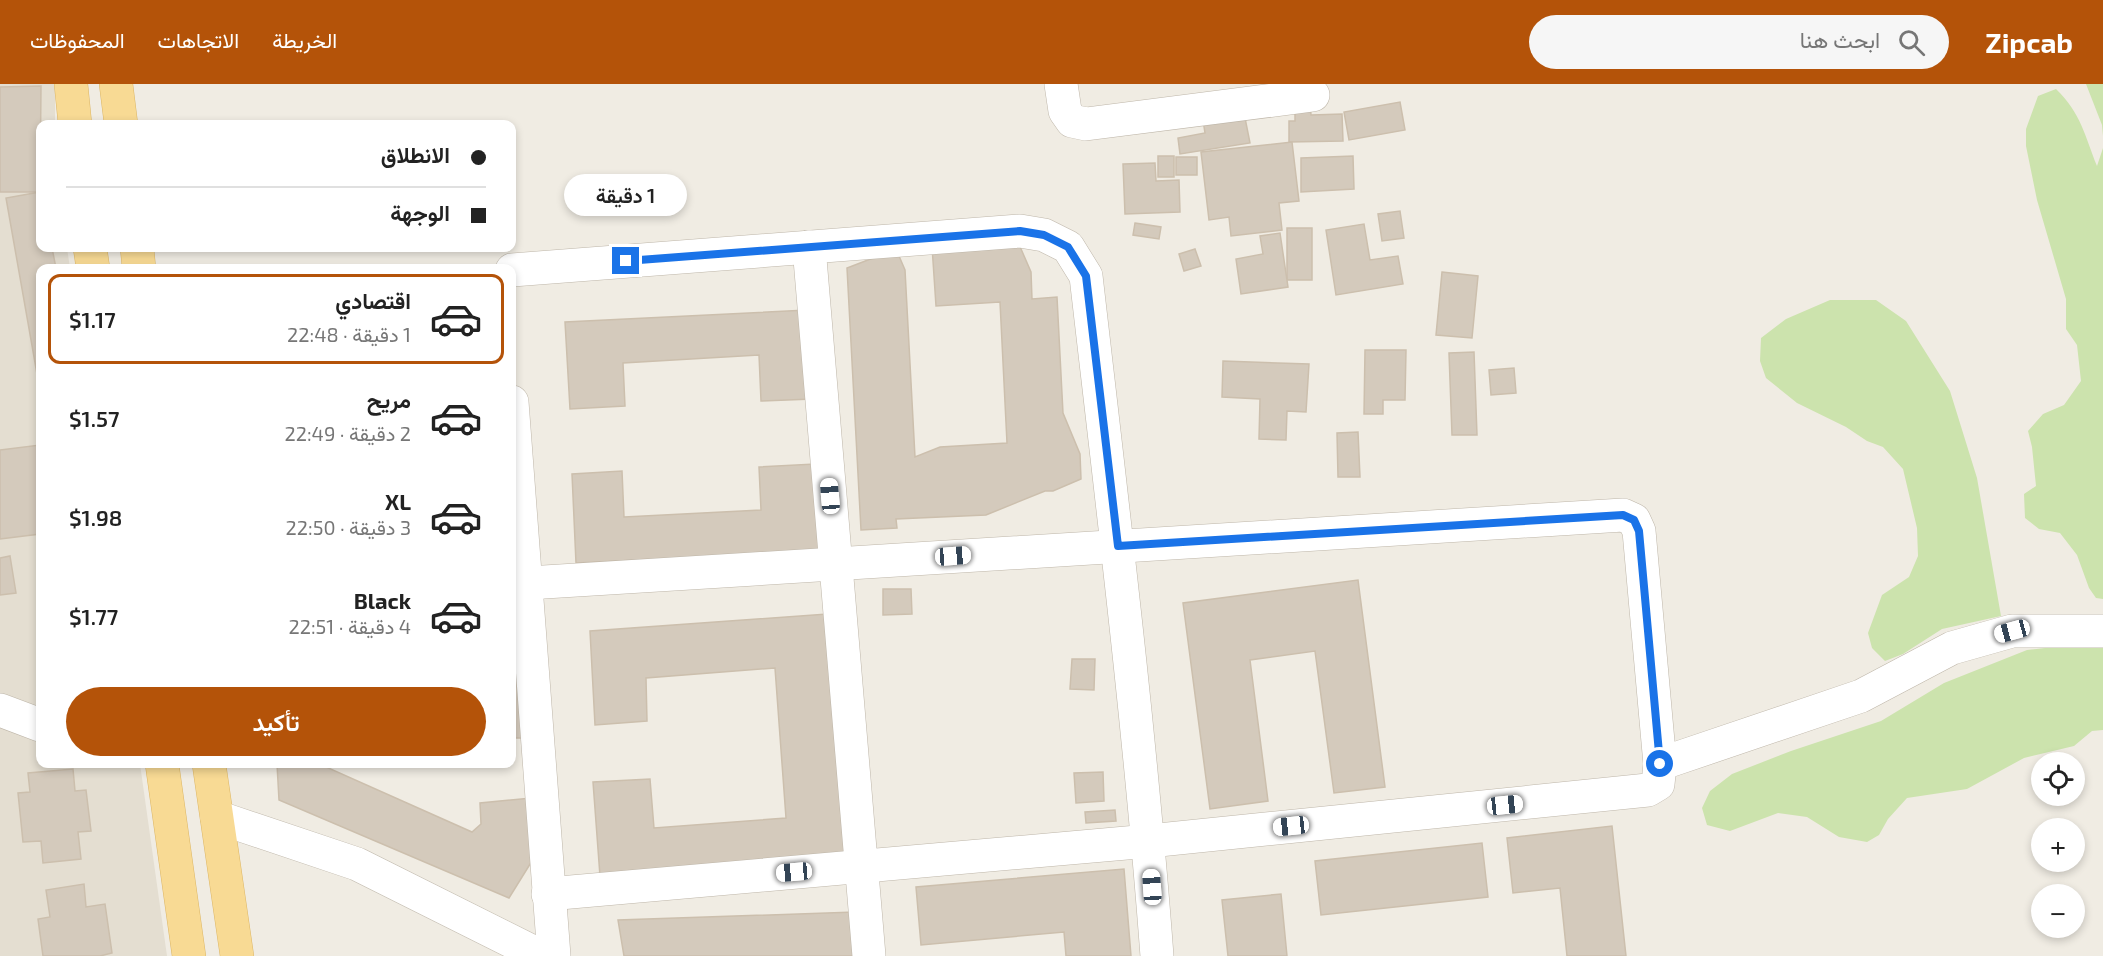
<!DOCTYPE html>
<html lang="ar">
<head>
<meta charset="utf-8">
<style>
	:root { --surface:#fff; --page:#f6f6f6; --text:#222; --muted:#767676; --line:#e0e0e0; --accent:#b45309 }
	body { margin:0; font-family:"Exo 2",Vazirmatn,sans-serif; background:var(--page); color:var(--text); direction:rtl; height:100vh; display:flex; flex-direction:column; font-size:22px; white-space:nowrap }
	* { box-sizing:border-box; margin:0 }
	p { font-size:20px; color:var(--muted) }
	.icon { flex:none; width:33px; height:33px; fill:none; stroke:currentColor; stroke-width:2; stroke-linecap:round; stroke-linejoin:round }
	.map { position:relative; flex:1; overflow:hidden; direction:ltr }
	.panel { position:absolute; left:36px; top:180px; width:480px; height:504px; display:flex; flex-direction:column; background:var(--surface); border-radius:12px; box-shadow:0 3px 9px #0003; direction:rtl }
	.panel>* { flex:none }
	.banner { position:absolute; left:36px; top:36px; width:480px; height:132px; border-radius:12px; box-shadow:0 3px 9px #0003; direction:rtl; display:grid; align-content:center; height:132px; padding:0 30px; background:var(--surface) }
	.controls { position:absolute; left:2031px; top:668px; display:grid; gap:12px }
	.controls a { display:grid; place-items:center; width:54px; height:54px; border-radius:50%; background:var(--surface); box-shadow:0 3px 9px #0003; font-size:30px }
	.end { position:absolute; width:27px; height:27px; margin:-14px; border:8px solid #1a73e8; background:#fff; box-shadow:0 0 0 3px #fff }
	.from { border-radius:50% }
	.bubble { position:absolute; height:42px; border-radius:21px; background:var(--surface); box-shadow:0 3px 9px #0003; font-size:20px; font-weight:600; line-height:42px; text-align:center; direction:rtl }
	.car { position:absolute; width:18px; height:36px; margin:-18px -9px; border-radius:8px; box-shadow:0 0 4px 2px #0007; background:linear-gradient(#fff 24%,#345 0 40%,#fff 0 76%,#345 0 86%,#fff 0) }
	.banner b { display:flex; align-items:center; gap:21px; height:57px; font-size:22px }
	.banner b+b { border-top:2px solid var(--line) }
	.banner i { width:15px; height:15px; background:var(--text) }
	ul { padding:10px 0 0; list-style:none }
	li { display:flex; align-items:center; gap:18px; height:90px; margin:0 12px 9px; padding:0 18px; border:3px solid transparent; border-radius:12px }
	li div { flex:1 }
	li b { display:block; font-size:22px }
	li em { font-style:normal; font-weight:600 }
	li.active { border-color:var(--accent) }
	li>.icon { width:54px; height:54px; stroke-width:1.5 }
	.button { display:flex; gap:12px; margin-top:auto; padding:12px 30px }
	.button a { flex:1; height:69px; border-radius:36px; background:var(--accent); color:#fff; font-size:24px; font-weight:600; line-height:69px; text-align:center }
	header { display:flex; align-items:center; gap:36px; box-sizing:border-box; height:84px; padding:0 30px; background:var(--accent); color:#fff }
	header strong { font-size:28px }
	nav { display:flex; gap:33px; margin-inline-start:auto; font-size:21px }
	.search { width:420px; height:54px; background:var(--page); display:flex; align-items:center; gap:15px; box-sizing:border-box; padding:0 21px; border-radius:33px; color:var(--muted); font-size:22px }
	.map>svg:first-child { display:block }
	.residential { fill:#e4ded1 }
	.green { fill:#cce3ad }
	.building { fill:#d4cabc; stroke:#ccbfad; stroke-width:1.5 }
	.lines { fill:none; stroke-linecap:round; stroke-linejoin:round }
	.minor-casing { stroke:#beb6a9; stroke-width:34 }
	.major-casing { stroke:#dcb666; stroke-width:34 }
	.minor { stroke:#fff; stroke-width:33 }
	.major { stroke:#f8da94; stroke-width:33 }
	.route { stroke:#1a73e8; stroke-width:8 }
</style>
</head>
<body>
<header>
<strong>Zipcab</strong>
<div class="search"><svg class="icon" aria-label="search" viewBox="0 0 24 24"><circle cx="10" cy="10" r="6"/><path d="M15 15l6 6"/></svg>ابحث هنا</div>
<nav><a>الخريطة</a><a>الاتجاهات</a><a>المحفوظات</a></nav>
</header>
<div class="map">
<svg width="2103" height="872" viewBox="0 0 2103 872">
	<rect width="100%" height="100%" fill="#f0ece3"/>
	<!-- residential -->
	<path class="residential" d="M0 0H55V40H40V164H67L70 184H40V680H140L167 872H0Z"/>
	<!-- green -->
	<g class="green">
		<path d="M2086 0H2103V52L2102 41Z"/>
		<path d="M2056 5C2081 29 2085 52 2097 82L2103 64V515L2096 514 2089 504 2077 471 2060 449 2039 445 2025 434 2024 410 2036 402 2032 363 2028 347 2043 330 2064 321 2081 297 2077 261 2066 245V215L2037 116 2026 62V45L2038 12Z"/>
		<path d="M1830 216H1876L1906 237 1950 307 1977 394 2001 532 1942 545 1903 570 1885 577 1872 564 1868 549 1882 511 1909 493 1918 472 1917 444 1903 385 1883 363 1867 357 1846 343 1797 319 1766 294 1760 277 1761 254 1786 235Z"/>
		<path d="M2079 560H2103V646L2092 647 2074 662 2024 674 1967 705 1907 714 1888 735 1879 751 1867 758 1839 753 1807 733 1778 729 1730 747 1707 741 1702 724 1710 707 1732 690 1791 667 1881 637 1944 599 2027 566Z"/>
	</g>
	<!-- building -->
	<g class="building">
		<path d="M41 2 40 108H0V3Z"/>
		<path d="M1295 18H1310L1311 31 1342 30 1343 57 1289 58V37H1295Z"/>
		<path d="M1400 18 1405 46 1349 56 1344 28Z"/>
		<path d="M1244 29 1250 59 1180 70 1178 54 1205 49 1203 36Z"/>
		<path d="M1292 58 1299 117 1279 119 1282 146 1231 152 1229 133 1209 136 1201 68Z"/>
		<rect x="1158" y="72" width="16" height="21"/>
		<path d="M1353 72 1354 105 1301 108V74Z"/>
		<rect x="1176" y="73" width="21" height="18"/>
		<path d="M1155 79 1156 97 1179 96 1180 128 1125 130 1123 80Z"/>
		<path d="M40 108V164H52L56 184H40V307L6 114Z"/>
		<path d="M1400 127 1404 154 1382 157 1378 130Z"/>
		<path d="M1135 139 1161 143 1159 155 1133 151Z"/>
		<path d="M1364 140 1370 176 1398 172 1403 200 1336 211 1326 146Z"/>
		<rect x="1287" y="144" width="25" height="52"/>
		<path d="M1280 149 1288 203 1241 210 1236 175 1263 170 1260 152Z"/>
		<path d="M1018 158 1031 188 1032 215 1057 213 1063 329 1080 370 1081 395 1053 407H1045L986 431 896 435 897 444 861 446 847 184 873 174 899 172 905 186 915 373 940 363 1007 359 1000 218 936 222 932 162Z"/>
		<path d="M1195 165 1201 182 1184 187 1179 170Z"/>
		<path d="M1442 188 1478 192 1472 254 1436 251Z"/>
		<path d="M807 226 812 315 761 317 759 271 623 279 625 322 570 325 565 238Z"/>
		<path d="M1365 266H1406L1405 316H1383V330H1364Z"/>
		<path d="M1474 268 1477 351H1452L1449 269Z"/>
		<path d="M1223 277 1309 280 1306 328 1287 327 1286 356 1259 355 1260 315 1222 313Z"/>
		<path d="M1514 284 1516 309 1491 311 1489 286Z"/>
		<path d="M1358 348 1360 393H1338L1337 349Z"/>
		<path d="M40 361V450L0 455V366Z"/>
		<path d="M815 380 819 467 576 479 572 390 622 387 624 433 761 426 759 383Z"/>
		<path d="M10 472 16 509 0 511V474Z"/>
		<path d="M1358 496 1385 703 1334 709 1315 567 1250 576 1268 717 1210 725 1183 519Z"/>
		<path d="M883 505H911L912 530 883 531Z"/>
		<path d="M827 530 846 773 600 792 593 698 650 695 654 744 786 734 775 584 646 594 647 637 595 641 590 547Z"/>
		<path d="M512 559H518L525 654H512Z"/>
		<path d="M1072 575H1095L1094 606 1070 605Z"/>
		<path d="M277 680H325L326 683 472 748 481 740 480 719 531 714 532 777 509 814 279 716Z"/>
		<path d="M73 685 75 707 86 706 91 747 78 748 81 775 43 779 41 757 23 758 18 709 30 708 28 689Z"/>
		<path d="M1103 688 1104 717 1076 719 1074 689Z"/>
		<path d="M1115 726 1116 737 1086 739 1085 728Z"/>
		<path d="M1612 742 1626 872H1567L1560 804 1513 809 1507 754Z"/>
		<path d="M1482 759 1488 813 1321 831 1315 777Z"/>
		<path d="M1124 785 1131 872H1066L1064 848 921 861 916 803Z"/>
		<path d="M84 800 86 823 105 820 112 869 100 872H43L38 835 50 833 46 806Z"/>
		<path d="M1281 810 1287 872H1228L1222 816Z"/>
		<path d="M855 828 858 872H624L618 836Z"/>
	</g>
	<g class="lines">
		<!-- minor casing -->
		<g class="minor-casing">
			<g id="minor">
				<path d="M1061 0 1065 27 1072 37 1086 40 1313 11"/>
				<path d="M809 163 869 872"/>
				<path d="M512 186 1020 147 1044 151 1068 163 1086 192C1112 418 1140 645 1157 872"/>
				<path d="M512 318 554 872"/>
				<path d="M512 500 1623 431 1634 436 1639 447 1660 680 1658 700 1648 706 1149 757 548 810"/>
				<path d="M0 626 40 641"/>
				<path d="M1660 680 1861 612 1952 564 2012 547H2103"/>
				<path d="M217 733 357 780 541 872"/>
			</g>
		</g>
		<!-- major casing -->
		<g class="major-casing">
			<g id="major">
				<path d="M71 0 75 40"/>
				<path d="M116 0 121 40"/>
				<path d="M90 164 93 184"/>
				<path d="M137 164 139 184"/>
				<path d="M162 680 189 872"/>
				<path d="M209 680 237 872"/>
			</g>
		</g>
		<!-- minor -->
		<use href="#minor" class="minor"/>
		<!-- major -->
		<use href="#major" class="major"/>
	</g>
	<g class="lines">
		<!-- route -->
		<path class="route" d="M626 177 1020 147 1044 151 1068 163 1086 192 1118 462 1623 431 1634 436 1639 447 1660 680"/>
	</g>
</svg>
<div class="controls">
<a><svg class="icon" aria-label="locate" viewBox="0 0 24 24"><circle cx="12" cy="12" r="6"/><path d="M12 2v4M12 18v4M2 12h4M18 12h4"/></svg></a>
<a>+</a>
<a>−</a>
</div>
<i class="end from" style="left:1660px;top:680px"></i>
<i class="end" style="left:626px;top:177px"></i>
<div class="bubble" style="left:564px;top:90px;width:123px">1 دقيقة</div>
<i class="car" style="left:830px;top:412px;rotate:355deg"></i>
<i class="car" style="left:953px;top:472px;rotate:86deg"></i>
<i class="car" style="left:2012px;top:547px;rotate:255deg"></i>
<i class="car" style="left:1505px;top:721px;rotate:84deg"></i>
<i class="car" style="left:1291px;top:742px;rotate:264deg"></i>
<i class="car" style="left:794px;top:788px;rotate:265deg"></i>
<i class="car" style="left:1152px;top:803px;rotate:356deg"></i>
<div class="banner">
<b><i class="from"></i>الانطلاق</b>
<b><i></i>الوجهة</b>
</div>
<section class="panel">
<ul>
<li class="active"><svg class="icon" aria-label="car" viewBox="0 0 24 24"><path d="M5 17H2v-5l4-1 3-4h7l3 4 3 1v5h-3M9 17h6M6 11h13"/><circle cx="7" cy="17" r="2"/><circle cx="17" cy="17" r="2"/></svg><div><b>اقتصادي</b><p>1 دقيقة · 22:48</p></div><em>$1.17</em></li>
<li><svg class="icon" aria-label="car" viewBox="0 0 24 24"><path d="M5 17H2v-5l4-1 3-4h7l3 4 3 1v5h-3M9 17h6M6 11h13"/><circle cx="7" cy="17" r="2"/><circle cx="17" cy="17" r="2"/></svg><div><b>مريح</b><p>2 دقيقة · 22:49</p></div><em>$1.57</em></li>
<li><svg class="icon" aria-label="car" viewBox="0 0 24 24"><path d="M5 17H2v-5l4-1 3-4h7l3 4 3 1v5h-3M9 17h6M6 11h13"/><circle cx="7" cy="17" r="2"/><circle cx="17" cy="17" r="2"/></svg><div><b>XL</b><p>3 دقيقة · 22:50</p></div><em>$1.98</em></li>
<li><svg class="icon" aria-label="car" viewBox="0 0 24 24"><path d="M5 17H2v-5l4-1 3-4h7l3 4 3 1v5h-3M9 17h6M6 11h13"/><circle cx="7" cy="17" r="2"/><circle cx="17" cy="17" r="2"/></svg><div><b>Black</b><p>4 دقيقة · 22:51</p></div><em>$1.77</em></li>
</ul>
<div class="button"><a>تأكيد</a></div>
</section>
</div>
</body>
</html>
